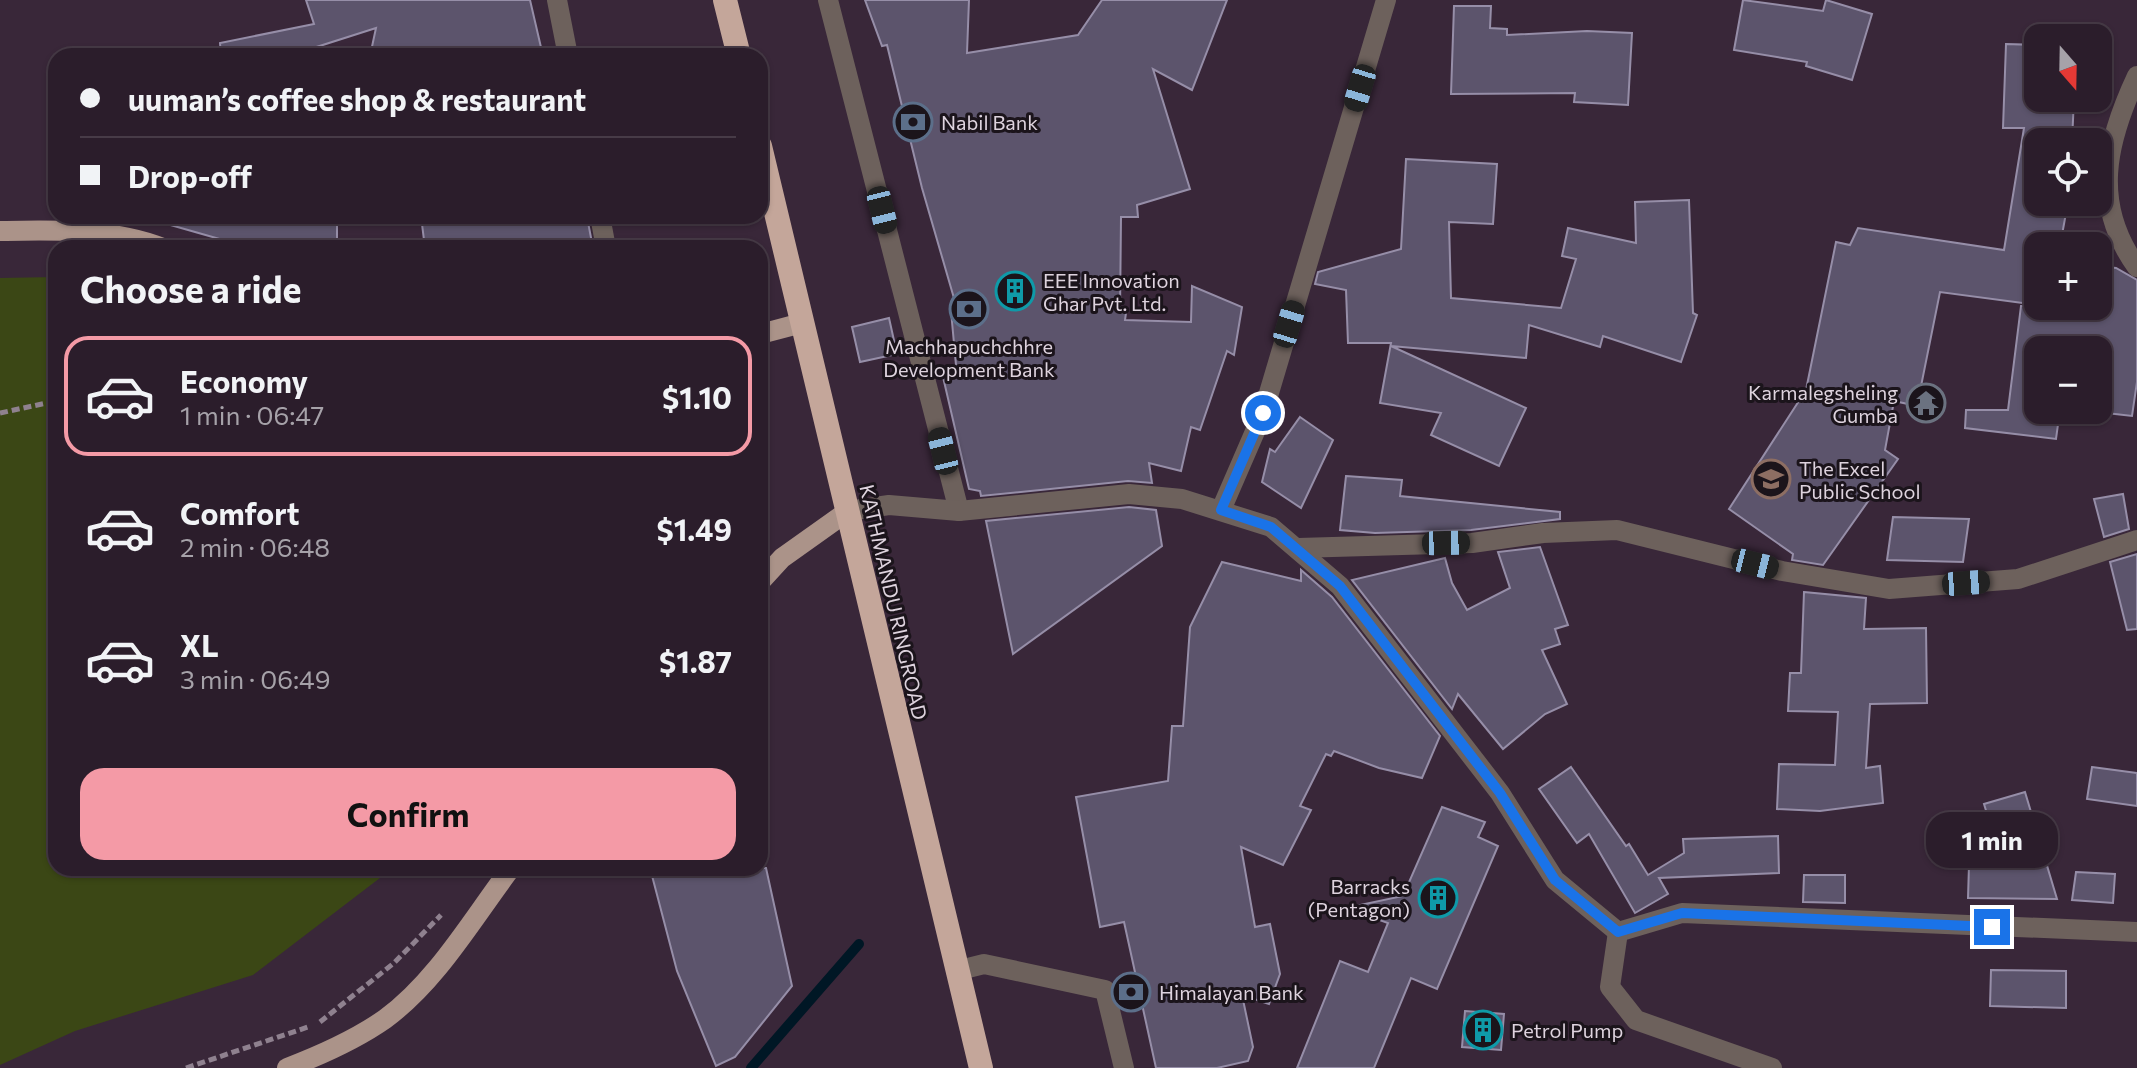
<!DOCTYPE html>
<html lang="en">
<head>
<meta charset="utf-8">
<style>
	:root { --surface:#2b1d2b; --page:#372a37; --text:#f1f3f6; --muted:#a6a2a9; --line:#473b47; --accent:#f49aa6 }
	body { margin:0; font-family:Commissioner,sans-serif; background:var(--page); color:var(--text); height:100vh; display:flex; flex-direction:column; font-size:30px; white-space:nowrap }
	* { box-sizing:border-box; margin:0 }
	p { font-size:26px; color:var(--muted) }
	.icon { flex:none; width:44px; height:44px; fill:none; stroke:currentColor; stroke-width:2; stroke-linecap:round; stroke-linejoin:round }
	.map { position:relative; flex:1; overflow:hidden }
	.panel { position:absolute; left:48px; top:240px; width:720px; height:636px; display:flex; flex-direction:column; background:var(--surface); border-radius:24px; box-shadow:0 2px 6px #0004,0 0 0 2px var(--line) }
	.panel>* { flex:none }
	.hud { position:absolute; left:48px; top:48px; width:720px; height:176px; border-radius:24px; box-shadow:0 2px 6px #0004,0 0 0 2px var(--line); display:grid; align-content:center; height:176px; padding:0 32px; background:var(--surface) }
	.needle { width:52px; rotate:160deg }
	.tools { position:absolute; left:2024px; top:24px; display:grid; gap:16px }
	.tools a { display:grid; place-items:center; width:88px; height:88px; border-radius:16px; background:var(--surface); box-shadow:0 2px 6px #0004,0 0 0 2px var(--line); font-size:40px }
	.end { position:absolute; width:36px; height:36px; margin:-18px; border:10px solid #1a73e8; background:#fff; box-shadow:0 0 0 4px #fff }
	.from { border-radius:50% }
	.bubble { position:absolute; height:56px; border-radius:24px; background:var(--surface); box-shadow:0 2px 6px #0004,0 0 0 2px var(--line); font-size:26px; font-weight:700; line-height:56px; text-align:center }
	.car { position:absolute; width:24px; height:48px; margin:-24px -12px; border-radius:10px; box-shadow:0 0 6px 2px #0007; background:linear-gradient(#222 24%,#8ab4d8 0 40%,#222 0 76%,#8ab4d8 0 86%,#222 0) }
	.hud b { display:flex; align-items:center; gap:28px; height:76px; font-size:30px }
	.hud b+b { border-top:2px solid var(--line) }
	.hud i { width:20px; height:20px; background:var(--text) }
	ul { padding:0; list-style:none }
	li { display:flex; align-items:center; gap:24px; height:120px; margin:0 16px 12px; padding:0 16px; border:4px solid transparent; border-radius:24px }
	li div { flex:1 }
	li b { display:block; font-size:30px }
	li em { font-style:normal; font-weight:700 }
	li.selected { border-color:var(--accent) }
	li>.icon { width:72px; height:72px; stroke-width:1.5 }
	h2 { padding:0 32px; font-size:36px; line-height:96px }
	.action { display:flex; gap:16px; margin-top:auto; padding:16px 32px }
	.action a { flex:1; height:92px; border-radius:24px; background:var(--accent); color:#111; font-size:32px; font-weight:700; line-height:92px; text-align:center }
	.map>svg:first-child { display:block }
	.green { fill:#3b4715 }
	.lines { fill:none; stroke-linecap:round; stroke-linejoin:round }
	.stream { stroke:#001725; stroke-width:10 }
	.building { fill:#5c546c; stroke:#968ea8; stroke-width:2 }
	.path { stroke:#8f818f; stroke-width:5; stroke-dasharray:8 4; stroke-linecap:butt }
	.minor { stroke:#6d615c; stroke-width:20 }
	.major { stroke:#ab9389; stroke-width:20 }
	.highway { stroke:#c4a69a; stroke-width:24 }
	.route { stroke:#1a73e8; stroke-width:10 }
	.labels { text-anchor:middle; dominant-baseline:central; stroke-width:6; stroke-linejoin:round; paint-order:stroke }
	.poi-label { font-size:20px; fill:#ded3de; stroke:#1b141b; text-anchor:start }
	.street-label { font-size:20px; fill:#ded3de; stroke:#1b141b }
</style>
</head>
<body>
<div class="map">
<svg width="2137" height="1068" viewBox="0 0 2137 1068">
	<rect width="100%" height="100%" fill="#392739"/>
	<!-- green -->
	<path class="green" d="M56 277V868H393L253 975 75 1031 0 1065V278Z"/>
	<g class="lines">
		<!-- stream -->
		<path class="stream" d="M751 1068 859 944"/>
	</g>
	<!-- building -->
	<g class="building">
		<path d="M306 0H530L543 56H370L376 28 304 51 306 56H221L220 43 314 24Z"/>
		<path d="M865 0H969L967 53 1078 35 1102 0H1227L1192 90 1153 69 1190 189 1137 205 1138 217H1121L1120 313H1126L1125 320 1191 322 1192 286 1242 307 1234 355 1227 351 1200 430 1191 427 1181 471 1149 463 1152 483 1128 481 981 496 980 491 969 489 943 377 957 376 951 311 958 312 922 188 887 45 882 46Z"/>
		<path d="M1743 0 1823 11 1826 0 1872 14 1852 80 1806 66 1807 62 1734 50Z"/>
		<path d="M1454 6H1491L1490 28 1507 29V35L1587 31 1632 33 1628 105 1574 102 1575 93 1451 94Z"/>
		<path d="M2006 44 2038 45V98H2074L2072 142H2038V202H2068L2060 246H2038V305L1940 292 1917 406 1894 401 1885 450 1898 459 1823 565 1792 560 1793 554 1729 509 1806 390 1836 242 1850 245 1858 228 2004 250 2024 128H2003Z"/>
		<path d="M1406 159 1497 164 1493 224 1449 222 1451 298 1561 308 1576 259 1562 256 1568 228 1636 243 1635 202 1689 200 1693 313 1697 315 1681 362 1603 336 1600 347 1529 325 1526 358 1391 346 1526 408 1499 466 1431 435 1441 413 1380 403 1391 343H1348L1346 290 1315 284 1318 272 1401 249Z"/>
		<path d="M168 216H311V221L337 220V248H251L167 224Z"/>
		<path d="M421 216 587 217 593 248H425Z"/>
		<path d="M2098 266 2116 268 2137 280V382L2132 416 2098 412V350H2038V410H2060L2056 439 1965 428 1966 410H2008L2021 306H2098Z"/>
		<path d="M889 318 897 354 860 362 852 327Z"/>
		<path d="M1300 417 1333 440 1301 508 1262 482 1270 449 1275 452Z"/>
		<path d="M1346 476 1402 480 1400 496 1560 512V519L1471 530 1375 533 1340 530Z"/>
		<path d="M2123 494 2129 529 2104 537 2094 499Z"/>
		<path d="M1129 507 1156 510 1162 546 1013 654 986 521Z"/>
		<path d="M1893 517 1969 519 1963 562 1887 560Z"/>
		<path d="M1540 547 1568 625 1555 629 1560 644 1542 650 1567 704 1545 714 1503 749 1458 694 1452 709 1352 580 1445 558 1452 583 1467 610 1510 588 1498 552Z"/>
		<path d="M2137 554V629L2127 630 2110 562Z"/>
		<path d="M1222 562 1301 581V570L1332 597 1440 736 1422 778 1379 768 1334 751 1331 756 1326 754 1300 806 1311 810 1283 865 1241 847 1255 927 1270 924 1280 974 1269 1004 1242 995 1253 1047 1248 1061 1217 1068H1156L1124 922 1100 927 1076 797 1168 781 1172 726H1183L1190 627Z"/>
		<path d="M1804 592 1866 598 1864 629 1926 628 1927 703 1870 704 1866 768 1880 766 1883 803 1820 811 1777 809 1779 764 1835 765 1838 712 1788 711 1790 673H1801Z"/>
		<path d="M1571 767 1626 846 1629 844 1648 875 1684 853 1683 839 1778 836 1779 873 1659 878 1668 894 1635 913 1589 834 1577 843 1539 789Z"/>
		<path d="M2092 767 2137 773V806L2087 799Z"/>
		<path d="M2025 792 2057 899 1968 898 1969 865 2003 866 1984 804Z"/>
		<path d="M1442 807 1485 822 1478 837 1498 846 1437 989 1411 978 1374 1068H1297L1340 961 1368 972 1388 923 1346 908 1403 896Z"/>
		<path d="M650 868H766L792 986 735 1057 716 1066 677 971Z"/>
		<path d="M2076 872 2115 874 2113 903 2072 900Z"/>
		<path d="M1804 875H1845V903L1803 902Z"/>
		<path d="M1991 970 2066 971V1008L1990 1006Z"/>
		<path d="M1465 1011 1504 1014 1501 1050 1462 1047Z"/>
	</g>
	<g class="lines">
		<!-- path -->
		<g class="path">
			<path d="M0 413 56 401"/>
			<path d="M320 1022 394 963 441 915"/>
			<path d="M186 1068 311 1026"/>
		</g>
		<!-- minor -->
		<g class="minor">
			<path d="M557 0 568 56"/>
			<path d="M828 0 959 511"/>
			<path d="M2137 76C2106 142 2091 204 2137 267"/>
			<path d="M600 216 606 248"/>
			<path d="M1221 510 1263 413 1386 0"/>
			<path d="M848 511 889 505 959 511 1129 494 1182 499 1271 527 1340 586 1500 793 1555 880 1618 932"/>
			<path d="M1298 548 1472 543 1543 533 1617 530 1782 571 1889 589 2018 579 2137 540"/>
			<path d="M1618 932 1682 913 2137 932"/>
			<path d="M1618 932 1610 987 1636 1020 1772 1068"/>
			<path d="M956 971 984 964 1105 990 1124 1068"/>
		</g>
		<!-- major -->
		<g class="major">
			<path d="M0 231C53 230 113 228 163 248"/>
			<path d="M760 334 802 323"/>
			<path d="M760 582 782 558 848 511"/>
			<path d="M287 1068C321 1055 355 1040 385 1019 437 981 473 918 511 868"/>
		</g>
		<!-- highway -->
		<g class="highway">
			<path d="M725 0 739 56"/>
			<path d="M760 146 981 1068"/>
		</g>
	</g>
	<g class="lines">
		<!-- route -->
		<path class="route" d="M1263 413 1221 510 1271 527 1340 586 1500 793 1555 880 1618 932 1682 913 1992 927"/>
	</g>
	<!-- icons -->
	<defs>
		<g id="bank-ring" transform="scale(2)"><circle r="9.5" fill="#1b141b" stroke="#5c6f8a" stroke-width="1.5"/><path d="M-6-4H6V4H-6ZM0-2.3a2.3 2.3 0 1 0 0 4.6a2.3 2.3 0 1 0 0-4.6Z" fill="#5c6f8a"/></g>
		<g id="building-ring" transform="scale(2)"><circle r="9.5" fill="#1b141b" stroke="#0f9aa8" stroke-width="1.5"/><path d="M-4-6H4V6H1V3H-1V6H-4ZM-2.5-4.3h1.7v1.8h-1.7ZM.8-4.3h1.7v1.8H.8ZM-2.5-1h1.7V.8h-1.7ZM.8-1h1.7V.8H.8Z" fill="#0f9aa8"/></g>
		<g id="temple-ring" transform="scale(2)"><circle r="9.5" fill="#1b141b" stroke="#6b7280" stroke-width="1.5"/><path d="M0-6L5-2H3V0L6.5 2.5H4V6H1.5V3h-3V6H-4V2.5H-6.5L-3 0V-2H-5Z" fill="#6b7280"/></g>
		<g id="school-ring" transform="scale(2)"><circle r="9.5" fill="#1b141b" stroke="#8d6e63" stroke-width="1.5"/><path d="M0-5L7-2L0 1L-7-2ZM-4 1L0 2.5L4 1V4Q0 6-4 4Z" fill="#8d6e63"/></g>
	</defs>
	<g fill-rule="evenodd">
		<use href="#bank-ring" x="913" y="122"/>
		<use href="#building-ring" x="1015" y="291"/>
		<use href="#bank-ring" x="969" y="309"/>
		<use href="#temple-ring" x="1926" y="403"/>
		<use href="#school-ring" x="1771" y="479"/>
		<use href="#building-ring" x="1438" y="898"/>
		<use href="#bank-ring" x="1131" y="992"/>
		<use href="#building-ring" x="1483" y="1030"/>
	</g>
	<g class="labels">
		<!-- poi labels -->
		<g class="poi-label">
			<text x="941" y="122">Nabil Bank</text>
			<text x="1043" y="280">EEE Innovation<tspan x="1043" dy="23">Ghar Pvt. Ltd.</tspan></text>
			<text x="969" y="346" text-anchor="middle">Machhapuchchhre<tspan x="969" dy="23">Development Bank</tspan></text>
			<text x="1898" y="392" text-anchor="end">Karmalegsheling<tspan x="1898" dy="23">Gumba</tspan></text>
			<text x="1799" y="468">The Excel<tspan x="1799" dy="23">Public School</tspan></text>
			<text x="1410" y="886" text-anchor="end">Barracks<tspan x="1410" dy="23">(Pentagon)</tspan></text>
			<text x="1159" y="992">Himalayan Bank</text>
			<text x="1511" y="1030">Petrol Pump</text>
		</g>
		<!-- street labels -->
		<g class="street-label">
			<text transform="translate(894 602) rotate(77)">KATHMANDU RINGROAD</text>
		</g>
	</g>
</svg>
<div class="tools">
<a><svg class="needle" viewBox="-14 -14 28 28"><path d="M0-13l5 13h-10z" fill="#e53935"/><path d="M0 13l5-13h-10z" fill="#a6a2a9"/></svg></a>
<a><svg class="icon" aria-label="locate" viewBox="0 0 24 24"><circle cx="12" cy="12" r="6"/><path d="M12 2v4M12 18v4M2 12h4M18 12h4"/></svg></a>
<a>+</a>
<a>−</a>
</div>
<i class="end from" style="left:1263px;top:413px"></i>
<i class="end" style="left:1992px;top:927px"></i>
<div class="bubble" style="left:1926px;top:812px;width:132px">1 min</div>
<i class="car" style="left:1360px;top:88px;rotate:197deg"></i>
<i class="car" style="left:882px;top:210px;rotate:166deg"></i>
<i class="car" style="left:1289px;top:324px;rotate:17deg"></i>
<i class="car" style="left:943px;top:451px;rotate:346deg"></i>
<i class="car" style="left:1446px;top:543px;rotate:89deg"></i>
<i class="car" style="left:1755px;top:564px;rotate:104deg"></i>
<i class="car" style="left:1966px;top:583px;rotate:86deg"></i>
<div class="hud">
<b><i class="from"></i>uuman’s coffee shop &amp; restaurant</b>
<b><i></i>Drop-off</b>
</div>
<section class="panel">
<h2>Choose a ride</h2>
<ul>
<li class="selected"><svg class="icon" aria-label="car" viewBox="0 0 24 24"><path d="M5 17H2v-5l4-1 3-4h7l3 4 3 1v5h-3M9 17h6M6 11h13"/><circle cx="7" cy="17" r="2"/><circle cx="17" cy="17" r="2"/></svg><div><b>Economy</b><p>1 min · 06:47</p></div><em>$1.10</em></li>
<li><svg class="icon" aria-label="car" viewBox="0 0 24 24"><path d="M5 17H2v-5l4-1 3-4h7l3 4 3 1v5h-3M9 17h6M6 11h13"/><circle cx="7" cy="17" r="2"/><circle cx="17" cy="17" r="2"/></svg><div><b>Comfort</b><p>2 min · 06:48</p></div><em>$1.49</em></li>
<li><svg class="icon" aria-label="car" viewBox="0 0 24 24"><path d="M5 17H2v-5l4-1 3-4h7l3 4 3 1v5h-3M9 17h6M6 11h13"/><circle cx="7" cy="17" r="2"/><circle cx="17" cy="17" r="2"/></svg><div><b>XL</b><p>3 min · 06:49</p></div><em>$1.87</em></li>
</ul>
<div class="action"><a>Confirm</a></div>
</section>
</div>
</body>
</html>
